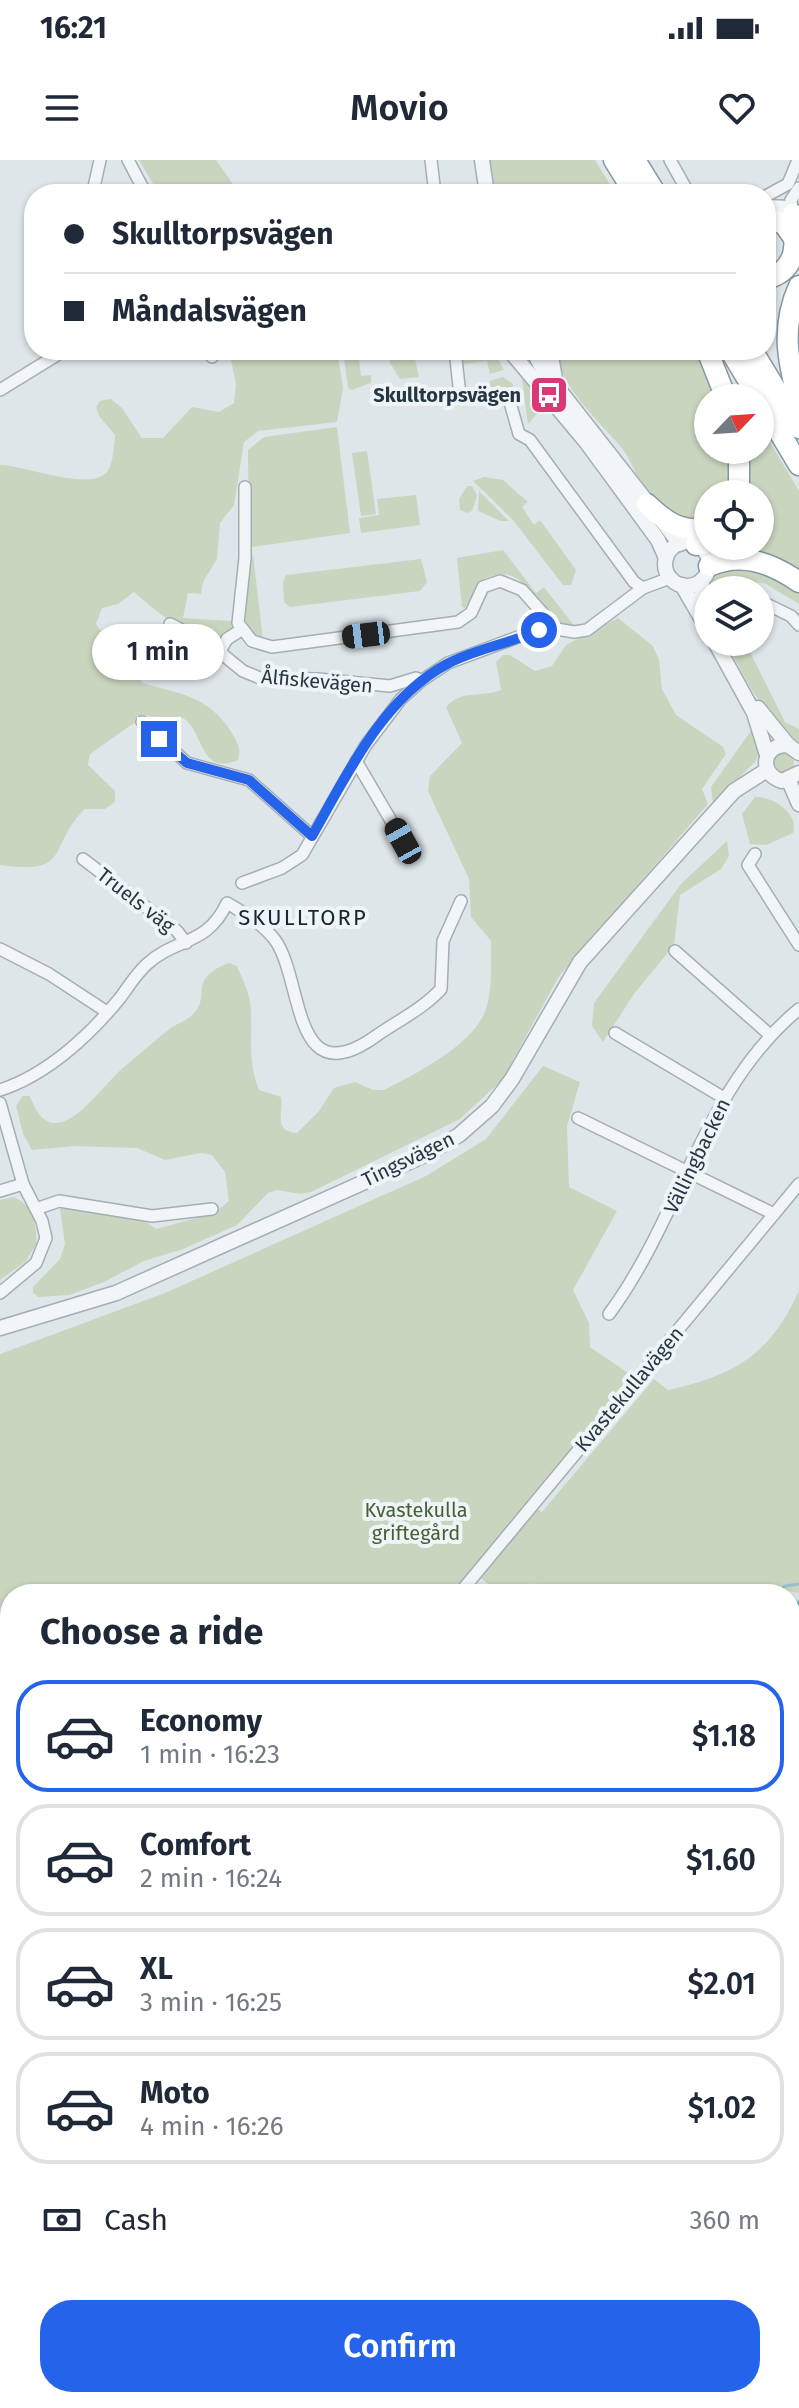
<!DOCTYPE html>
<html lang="en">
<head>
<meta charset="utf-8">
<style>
	:root { --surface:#fff; --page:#f6f6f7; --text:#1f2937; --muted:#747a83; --line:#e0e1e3; --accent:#2563eb }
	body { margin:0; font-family:"Fira Sans",sans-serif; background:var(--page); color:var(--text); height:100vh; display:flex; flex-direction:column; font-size:30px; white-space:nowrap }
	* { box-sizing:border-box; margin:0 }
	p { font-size:26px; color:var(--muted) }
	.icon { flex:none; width:44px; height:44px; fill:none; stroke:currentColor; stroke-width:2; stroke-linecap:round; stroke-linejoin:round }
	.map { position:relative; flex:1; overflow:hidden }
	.details { position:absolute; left:0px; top:1424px; width:800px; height:824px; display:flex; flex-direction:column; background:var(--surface); border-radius:32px 32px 0 0; box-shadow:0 2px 6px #0004 }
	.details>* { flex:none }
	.hud { position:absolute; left:24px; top:24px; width:752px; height:176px; border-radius:32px; box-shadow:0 2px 6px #0004; display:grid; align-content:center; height:176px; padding:0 40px; background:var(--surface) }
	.needle { width:52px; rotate:65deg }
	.tools { position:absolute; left:694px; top:224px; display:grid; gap:16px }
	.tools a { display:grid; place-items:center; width:80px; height:80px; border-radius:50%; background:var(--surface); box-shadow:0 2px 6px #0004; font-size:40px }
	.end { position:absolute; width:36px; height:36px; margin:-18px; border:10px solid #2563eb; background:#fff; box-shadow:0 0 0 4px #fff }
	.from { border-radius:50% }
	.bubble { position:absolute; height:56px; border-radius:28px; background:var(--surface); box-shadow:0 2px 6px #0004; font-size:26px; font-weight:600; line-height:56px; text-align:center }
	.car { position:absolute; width:24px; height:48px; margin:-24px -12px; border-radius:10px; box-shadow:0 0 6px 2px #0007; background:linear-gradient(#222 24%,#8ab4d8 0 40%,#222 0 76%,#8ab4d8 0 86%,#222 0) }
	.hud b { display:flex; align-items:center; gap:28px; height:76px; font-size:30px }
	.hud b+b { border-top:2px solid var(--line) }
	.hud i { width:20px; height:20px; background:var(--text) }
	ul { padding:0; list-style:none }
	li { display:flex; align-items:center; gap:24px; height:112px; margin:0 16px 12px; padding:0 24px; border:4px solid var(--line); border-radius:32px }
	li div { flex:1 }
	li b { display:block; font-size:30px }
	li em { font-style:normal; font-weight:600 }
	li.current { border-color:var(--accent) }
	li>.icon { width:72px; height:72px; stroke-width:1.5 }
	h2 { padding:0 40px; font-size:36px; line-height:96px }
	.pay { display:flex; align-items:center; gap:20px; height:88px; padding:0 40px; font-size:30px }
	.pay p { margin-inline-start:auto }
	.cta { display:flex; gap:16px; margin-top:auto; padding:16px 40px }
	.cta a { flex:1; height:92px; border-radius:32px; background:var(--accent); color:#fff; font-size:32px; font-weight:600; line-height:92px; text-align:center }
	.status { display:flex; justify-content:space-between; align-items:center; height:56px; padding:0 40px; background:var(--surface); direction:ltr }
	.status svg { height:22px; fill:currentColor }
	header { display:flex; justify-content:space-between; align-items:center; height:104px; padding:0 40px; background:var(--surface); font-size:36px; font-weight:600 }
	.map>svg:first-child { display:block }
	.green { fill:#c9d5bf }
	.water { fill:#96becd }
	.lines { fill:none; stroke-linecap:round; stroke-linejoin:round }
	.stream { stroke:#96becd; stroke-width:3 }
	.minor-casing { stroke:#a4aeb5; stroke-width:14 }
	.tertiary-casing { stroke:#a4aeb5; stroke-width:17 }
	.motorway-casing { stroke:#8597a2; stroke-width:23 }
	.minor { stroke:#f2f5f8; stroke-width:11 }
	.tertiary { stroke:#f2f5f8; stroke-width:14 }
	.motorway { stroke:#fff; stroke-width:20 }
	.route { stroke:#2563eb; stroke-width:10 }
	.labels { text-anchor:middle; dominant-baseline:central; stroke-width:8; stroke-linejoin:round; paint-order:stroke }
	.poi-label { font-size:20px; font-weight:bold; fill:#263743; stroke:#eff4f7; text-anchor:end }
	.street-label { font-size:20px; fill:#263743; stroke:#eff4f7 }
	.park-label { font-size:20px; fill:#456032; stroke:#eff4f7 }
	.neighbourhood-label { font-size:22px; letter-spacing:2px; fill:#182833; stroke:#eff4f7 }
</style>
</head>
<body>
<div class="status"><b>16:21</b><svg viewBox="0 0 49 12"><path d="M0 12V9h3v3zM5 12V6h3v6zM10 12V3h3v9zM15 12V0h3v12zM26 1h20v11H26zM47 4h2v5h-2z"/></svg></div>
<header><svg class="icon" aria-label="menu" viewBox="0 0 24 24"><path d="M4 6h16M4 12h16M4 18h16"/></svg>Movio<svg class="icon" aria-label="heart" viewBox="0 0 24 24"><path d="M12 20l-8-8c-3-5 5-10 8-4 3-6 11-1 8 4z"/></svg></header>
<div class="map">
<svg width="799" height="2248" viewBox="0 0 799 2248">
	<rect width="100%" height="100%" fill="#dfe6ea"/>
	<!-- green -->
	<g class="green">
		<path d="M139 0H216L240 34H159Z"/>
		<path d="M489 0H595L616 34H493Z"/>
		<path d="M229 190H337L343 228 337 262 258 271 244 282 234 345 220 363 217 399 203 422 201 434 188 433 183 458 231 461 232 469 223 478C191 482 157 452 134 432L118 444 102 448 96 464 110 485 128 501 142 523C178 533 208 536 230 570 236 580 242 588 238 600 199 617 204 570 183 558L144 556 90 594 88 605 115 631V642L105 649H85C46 687 74 715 0 705V305C23 305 90 332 107 312 113 305 114 286 115 275L99 256 96 247 100 241 111 239 121 247 142 278H163L192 247 219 252 234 243 236 224Z"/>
		<path d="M343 190H358L361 216 371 215V223L352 230 348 228Z"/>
		<path d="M388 190H413L419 217 400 219 390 203Z"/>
		<path d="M484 190H493L504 210 490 214 487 201 463 204 461 192 465 198 484 196Z"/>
		<path d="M563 190H698L718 238H708V290H730V334H708V363L670 358C661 347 651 335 642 323 634 312 630 297 620 286 598 260 567 233 557 199Z"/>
		<path d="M503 217 513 224V240L493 242 490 221Z"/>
		<path d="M524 217 542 248 528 264 522 219Z"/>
		<path d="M489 234 490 242 458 246 457 238Z"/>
		<path d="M760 265 799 331V413L761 394 714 387 760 386V334H747L745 290H760Z"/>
		<path d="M337 267 350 373 253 387 249 380 248 290 264 277Z"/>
		<path d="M367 291 376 354 361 356 352 293Z"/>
		<path d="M484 317 503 320 528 342 522 347 534 365 540 360 576 410 571 425H563L513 360 473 321Z"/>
		<path d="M467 326H472L477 336 472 351 467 353 460 350 459 339Z"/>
		<path d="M479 331 509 361H501L478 351Z"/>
		<path d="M416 335 420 365 361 373 359 358 379 355 377 339Z"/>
		<path d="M503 390 536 433 544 427 576 468C571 467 562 467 558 463 530 443 524 396 479 422L465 448 462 447 457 398Z"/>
		<path d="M253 394 263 480 255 477 242 455Z"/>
		<path d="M421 399 427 422 420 431 290 447 284 442 283 422 286 415Z"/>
		<path d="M742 404 785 421 799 432V444L764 423 741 422 708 430 710 415Z"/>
		<path d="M618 458 653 486 659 500 662 529 676 555 723 587 726 594 702 629 708 644 559 816 502 920 460 959 311 1032 301 1034 277 1030 268 1033 237 1065 183 1089 144 1101 104 1122 69 1135 38 1137 33 1133V1127L60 1099 65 1084 60 1049 69 1046 132 1052 156 1069 214 1053 229 1041 225 1012 212 995 201 993 165 1000 137 988 75 986 32 990 23 974 16 946 23 936H30C54 1003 99 927 124 907 140 894 156 879 172 867 179 863 188 860 193 854 212 837 186 819 229 803L237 806C242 818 248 829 250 842 254 873 246 898 259 930L281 937C284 952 272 971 297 973L319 951 334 928 355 922 373 930H384C415 914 467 888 483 856 493 837 491 803 491 781L471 757 469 719 428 631 430 616 462 583 446 547C461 529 482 538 501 530L496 502 503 495H510L535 511 552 506 566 485Z"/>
		<path d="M727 482H745L785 562 799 569V583C764 557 745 521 727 482Z"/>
		<path d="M753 568 760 589 755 602 713 643 711 627Z"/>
		<circle cx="784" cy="603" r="10"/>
		<path d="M755 637C773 636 799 653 793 673L766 685 750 684 742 654Z"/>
		<path d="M727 681 729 696 721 709 680 735 674 785 634 834 603 882 592 866 594 843 681 724Z"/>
		<path d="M543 906 580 922 567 966 569 1027 617 1051 573 1130 589 1163 590 1187 631 1215 454 1434H10V2238H790V1869L799 1871V2248H0V1194L165 1133 426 1016 486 979Z"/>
		<path d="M13 1037C32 1043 38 1067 36 1085L25 1102 0 1120V1040Z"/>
		<path d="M799 1130V1433L777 1429 774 1434H576L574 1424 558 1434C517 1403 523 1456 481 1418L536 1348 542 1352 654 1219 668 1230C734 1215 771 1195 799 1130Z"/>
	</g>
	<!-- water -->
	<path class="water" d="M790 1444 799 1447V1647L790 1656Z"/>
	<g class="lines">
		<!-- stream -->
		<g class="stream">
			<path d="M777 1434 785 1426 799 1424"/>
			<path d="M797 1446 799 1441"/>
			<path d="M0 1726 10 1734"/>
			<path d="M0 2039 10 2034"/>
			<path d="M792 2248 799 2242"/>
		</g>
		<!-- minor casing -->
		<g class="minor-casing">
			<g id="minor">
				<path d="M128 0 146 34"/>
				<path d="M431 0 435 34"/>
				<path d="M670 0 689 34"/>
				<path d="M88 34 94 27 100 0"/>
				<path d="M766 36 788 24 798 0"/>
				<path d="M792 52 791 40 799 28"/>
				<path d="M31 78 34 75"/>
				<path d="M210 190 212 197"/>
				<path d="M455 190 460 235"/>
				<path d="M0 230 65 190"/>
				<path d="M511 246 519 274 530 280 634 422 643 428"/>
				<path d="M245 327V398L238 463 252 481 272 487 458 462 471 453 483 427 500 421 522 430 555 467"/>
				<path d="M760 441 791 456 799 465"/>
				<path d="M170 464 211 485 243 511 260 518 318 519 390 526 416 518 421 520"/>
				<path d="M220 491 227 479 241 470"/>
				<path d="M142 562 187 603 249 620 312 676"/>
				<path d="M356 601 403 681"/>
				<path d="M755 694 748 705 799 785"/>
				<path d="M83 699 177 771 186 783"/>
				<path d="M242 723 282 708 302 695 366 585 401 539 421 521 448 503 545 467 574 472 587 470 643 428 670 418"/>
				<path d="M0 789 49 814 107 852"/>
				<path d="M675 791 770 875"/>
				<path d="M615 873 724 938"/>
				<path d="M0 930C47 915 90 875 120 838 129 826 136 814 147 804 177 777 207 786 227 743 244 753 263 764 275 780 304 820 291 937 376 876 396 862 424 848 441 829L443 781 461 741"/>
				<path d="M0 943 23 1024 42 1061 46 1078 36 1103 0 1133"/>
				<path d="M578 958 774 1054"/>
				<path d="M0 1031 23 1024"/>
				<path d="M36 1049 59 1041 152 1056 212 1049"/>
				<path d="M609 1154C681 1057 703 928 799 849"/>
				<path d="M459 1434 799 1024"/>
				<path d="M790 1676 799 1667"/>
				<path d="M790 1726 799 1735"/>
				<path d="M790 1815 799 1814"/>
			</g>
		</g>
		<!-- tertiary casing -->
		<g class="tertiary-casing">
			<g id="tertiary">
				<path d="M482 0 487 34"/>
				<path d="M766 47 791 48"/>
				<path d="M533 190 542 208 680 384"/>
				<path d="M550 190 555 219"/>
				<path d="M511 192 587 283 658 380 666 398"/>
				<circle cx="687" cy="404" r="22"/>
				<path d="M702 420V434L708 452"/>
				<path d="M682 425 708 470"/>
				<path d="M715 482 754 553 767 595"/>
				<path d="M758 548 788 585"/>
				<path d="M799 593 788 585C762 584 758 614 782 621L799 613"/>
				<path d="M789 621 799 644"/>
				<path d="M0 1168 116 1133 427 994 459 975 492 946 512 919 580 802 734 631 767 610"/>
			</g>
		</g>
		<!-- motorway casing -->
		<g class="motorway-casing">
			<g id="motorway">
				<path d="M614 0 635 34"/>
				<path d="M635 0 656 34"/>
				<path d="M766 58 784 64 796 81"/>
				<path d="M766 119C799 110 796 83 793 54"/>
				<path d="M799 126C781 166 787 200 799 241"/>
				<path d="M707 190 726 238"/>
				<path d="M730 190 759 238"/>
				<path d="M752 190 799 268"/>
				<path d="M760 240 799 305"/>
				<path d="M739 290V334"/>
				<path d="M647 344C666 362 681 373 708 368"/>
				<path d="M696 385 708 382"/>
				<path d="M709 406C741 392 770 402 799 422"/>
			</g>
		</g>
		<!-- minor -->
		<use href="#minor" class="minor"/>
		<!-- tertiary -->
		<use href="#tertiary" class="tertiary"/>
		<!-- motorway -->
		<use href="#motorway" class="motorway"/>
	</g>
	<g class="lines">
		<!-- route -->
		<path class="route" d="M159 579 187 603 249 620 312 676C347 615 382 539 447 504 475 489 509 484 539 470"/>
	</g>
	<!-- icons -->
	<defs>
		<g id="bus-square" transform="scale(2)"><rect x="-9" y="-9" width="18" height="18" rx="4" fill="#dc3776" stroke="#eff4f7"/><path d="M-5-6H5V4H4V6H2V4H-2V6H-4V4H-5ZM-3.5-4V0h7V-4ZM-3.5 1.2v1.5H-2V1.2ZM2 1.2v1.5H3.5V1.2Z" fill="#fff"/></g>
	</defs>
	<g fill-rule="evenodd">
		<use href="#bus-square" x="549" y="235"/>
	</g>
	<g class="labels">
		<!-- poi labels -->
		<g class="poi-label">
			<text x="521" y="235">Skulltorpsvägen</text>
		</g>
		<!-- street labels -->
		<g class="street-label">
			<text transform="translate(317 521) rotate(5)">Ålfiskevägen</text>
			<text transform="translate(136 740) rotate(38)">Truels väg</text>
			<text transform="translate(697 996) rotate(-64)">Vällingbacken</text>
			<text transform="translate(408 999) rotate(-26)">Tingsvägen</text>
			<text transform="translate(629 1229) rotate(-50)">Kvastekullavägen</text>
		</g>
		<!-- park labels -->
		<g class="park-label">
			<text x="416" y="1350">Kvastekulla<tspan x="416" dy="23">griftegård</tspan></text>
		</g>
		<!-- neighbourhood labels -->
		<g class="neighbourhood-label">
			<text x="303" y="757">SKULLTORP</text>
		</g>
	</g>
</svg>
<div class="tools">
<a><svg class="needle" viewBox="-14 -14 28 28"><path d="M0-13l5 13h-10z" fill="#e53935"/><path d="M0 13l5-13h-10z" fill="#747a83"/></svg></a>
<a><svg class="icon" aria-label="locate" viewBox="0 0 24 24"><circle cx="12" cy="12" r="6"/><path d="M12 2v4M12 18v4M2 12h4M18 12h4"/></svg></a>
<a><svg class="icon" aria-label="layers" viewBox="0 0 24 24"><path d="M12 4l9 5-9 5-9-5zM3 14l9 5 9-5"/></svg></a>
</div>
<i class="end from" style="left:539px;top:470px"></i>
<i class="end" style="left:159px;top:579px"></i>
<div class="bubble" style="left:92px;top:464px;width:132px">1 min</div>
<i class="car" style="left:366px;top:475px;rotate:263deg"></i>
<i class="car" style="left:403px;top:681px;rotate:331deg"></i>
<div class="hud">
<b><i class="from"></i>Skulltorpsvägen</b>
<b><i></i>Måndalsvägen</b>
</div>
<section class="details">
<h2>Choose a ride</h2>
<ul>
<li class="current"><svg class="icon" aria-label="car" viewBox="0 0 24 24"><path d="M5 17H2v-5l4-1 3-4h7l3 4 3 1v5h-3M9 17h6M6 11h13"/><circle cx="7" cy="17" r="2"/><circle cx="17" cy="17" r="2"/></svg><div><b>Economy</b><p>1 min · 16:23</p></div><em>$1.18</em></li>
<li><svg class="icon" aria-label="car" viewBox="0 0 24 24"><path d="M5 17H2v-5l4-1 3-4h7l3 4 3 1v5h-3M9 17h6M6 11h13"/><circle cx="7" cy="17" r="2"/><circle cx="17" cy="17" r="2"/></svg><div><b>Comfort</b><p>2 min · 16:24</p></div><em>$1.60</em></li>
<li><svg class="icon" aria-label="car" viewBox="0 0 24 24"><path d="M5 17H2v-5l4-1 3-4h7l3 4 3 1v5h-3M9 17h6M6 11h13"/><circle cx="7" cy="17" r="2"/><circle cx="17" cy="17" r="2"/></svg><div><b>XL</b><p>3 min · 16:25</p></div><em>$2.01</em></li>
<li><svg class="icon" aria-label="car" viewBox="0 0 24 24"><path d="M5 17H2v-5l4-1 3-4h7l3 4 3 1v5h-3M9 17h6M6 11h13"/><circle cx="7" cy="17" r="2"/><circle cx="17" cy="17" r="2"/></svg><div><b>Moto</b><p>4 min · 16:26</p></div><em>$1.02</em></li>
</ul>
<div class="pay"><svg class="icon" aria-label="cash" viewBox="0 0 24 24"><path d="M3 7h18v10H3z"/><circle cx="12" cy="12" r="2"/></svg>Cash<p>360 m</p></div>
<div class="cta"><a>Confirm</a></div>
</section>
</div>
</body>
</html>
